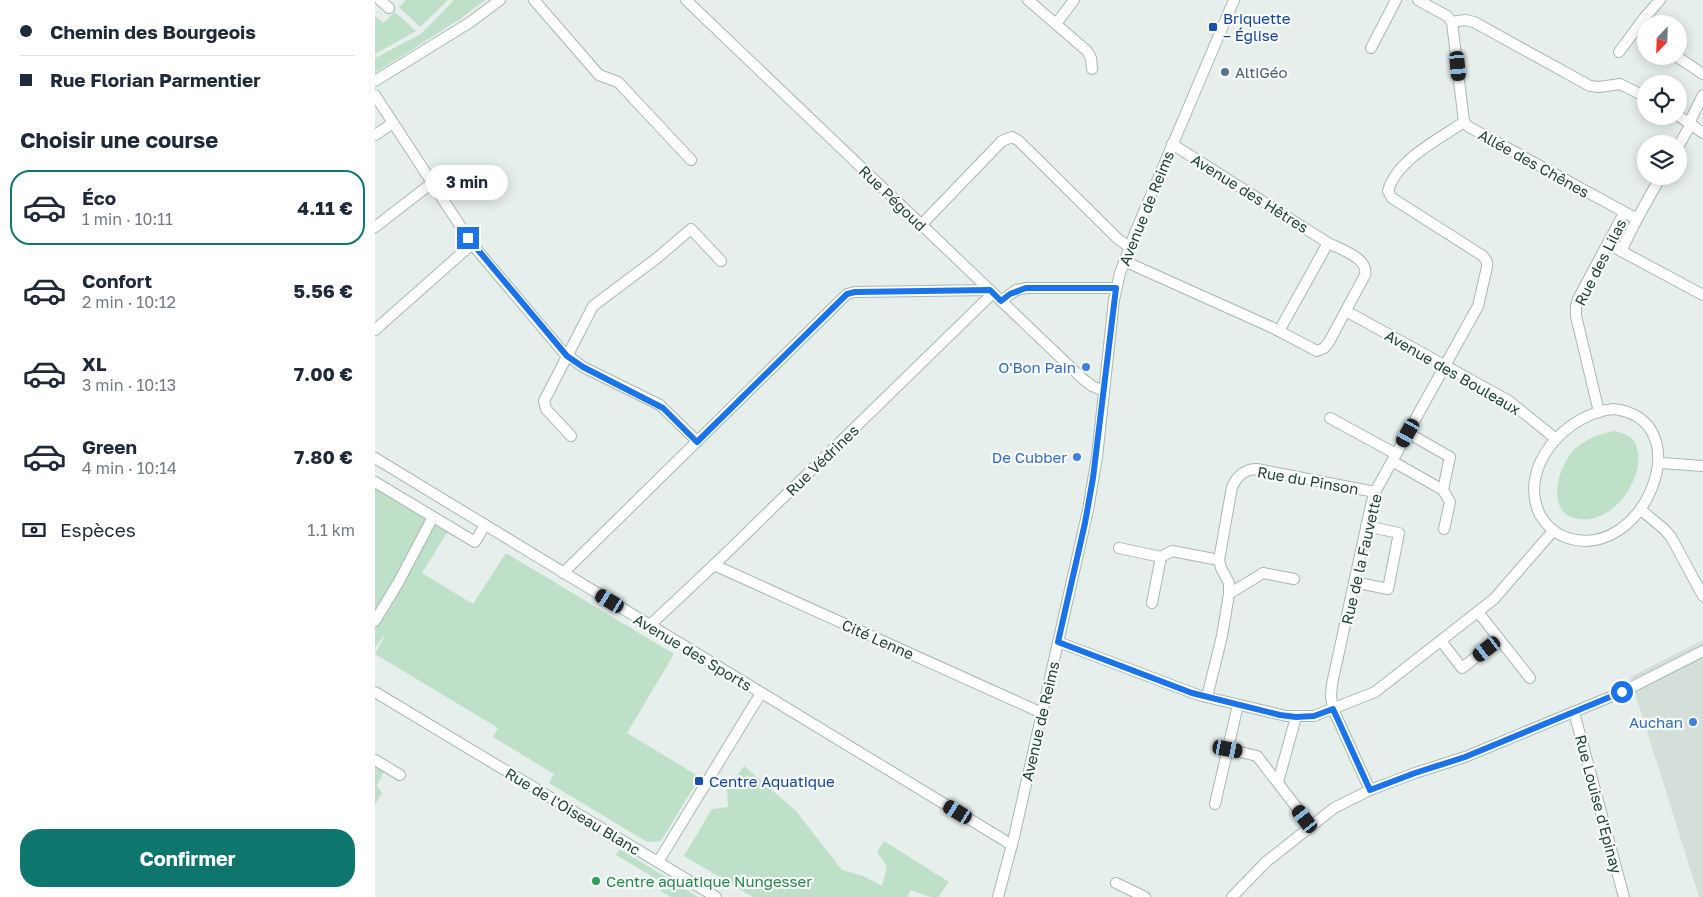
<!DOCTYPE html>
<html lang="fr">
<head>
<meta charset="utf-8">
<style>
	:root { --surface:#fff; --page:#f6f6f7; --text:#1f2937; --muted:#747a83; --line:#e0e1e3; --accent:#0f766e }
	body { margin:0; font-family:"Golos Text",sans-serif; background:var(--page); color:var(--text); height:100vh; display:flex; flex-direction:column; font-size:19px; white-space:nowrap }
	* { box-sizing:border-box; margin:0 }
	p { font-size:16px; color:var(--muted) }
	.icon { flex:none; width:28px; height:28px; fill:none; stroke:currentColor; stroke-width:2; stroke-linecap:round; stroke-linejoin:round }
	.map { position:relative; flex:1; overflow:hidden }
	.side { display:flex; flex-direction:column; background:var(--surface); width:375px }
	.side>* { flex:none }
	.hud { display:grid; align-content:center; height:110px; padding:0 20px; background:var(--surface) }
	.needle { width:32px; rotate:203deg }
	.buttons { position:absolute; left:1262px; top:15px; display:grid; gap:10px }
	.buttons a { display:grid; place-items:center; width:50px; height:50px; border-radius:50%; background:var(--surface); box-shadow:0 2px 12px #0003; font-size:25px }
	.end { position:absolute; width:22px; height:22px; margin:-11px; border:6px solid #1a73e8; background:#fff; box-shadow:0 0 0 2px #fff }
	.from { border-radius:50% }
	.bubble { position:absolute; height:35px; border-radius:18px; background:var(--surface); box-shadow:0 2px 12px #0003; font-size:16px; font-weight:700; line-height:35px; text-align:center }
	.car { position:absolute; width:15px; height:30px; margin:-15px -8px; border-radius:6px; box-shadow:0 0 4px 1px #0007; background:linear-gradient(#222 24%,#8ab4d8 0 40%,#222 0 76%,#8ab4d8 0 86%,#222 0) }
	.hud b { display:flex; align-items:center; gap:18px; height:48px; font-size:19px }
	.hud b+b { border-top:1px solid var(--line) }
	.hud i { width:12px; height:12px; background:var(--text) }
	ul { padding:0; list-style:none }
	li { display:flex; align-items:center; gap:15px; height:75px; margin:0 10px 8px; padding:0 10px; border:2px solid transparent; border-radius:20px }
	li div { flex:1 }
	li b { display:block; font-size:19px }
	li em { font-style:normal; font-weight:700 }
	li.active { border-color:var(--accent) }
	li>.icon { width:45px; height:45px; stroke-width:1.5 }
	h2 { padding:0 20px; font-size:22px; line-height:60px }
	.pay { display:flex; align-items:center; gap:12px; height:55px; padding:0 20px; font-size:19px }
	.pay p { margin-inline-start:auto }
	.primary-button { display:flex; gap:10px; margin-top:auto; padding:10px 20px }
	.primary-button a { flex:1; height:58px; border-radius:20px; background:var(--accent); color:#fff; font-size:20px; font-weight:700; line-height:58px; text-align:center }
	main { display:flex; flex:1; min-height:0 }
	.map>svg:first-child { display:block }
	.built { fill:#d4dfda }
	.green { fill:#bfe0c8 }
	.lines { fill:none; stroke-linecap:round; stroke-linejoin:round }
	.minor-casing { stroke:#a8b8b2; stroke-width:12 }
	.minor { stroke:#fff; stroke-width:10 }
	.route { stroke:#1a73e8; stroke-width:6 }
	.transit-dot { fill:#1a4fb4; stroke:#f7fbf9; stroke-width:2 }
	.service-dot { fill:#5c6f8a; stroke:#f7fbf9; stroke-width:2 }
	.shop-dot { fill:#3f7fe0; stroke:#f7fbf9; stroke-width:2 }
	.leisure-dot { fill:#2e9e5b; stroke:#f7fbf9; stroke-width:2 }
	.labels { text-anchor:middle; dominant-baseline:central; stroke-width:4.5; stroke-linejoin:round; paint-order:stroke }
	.transit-label { font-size:15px; fill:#164399; stroke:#f7fbf9; text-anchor:start }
	.service-label { font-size:15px; fill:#4e5e75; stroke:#f7fbf9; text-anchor:start }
	.street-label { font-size:15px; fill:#24423a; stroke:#f7fbf9 }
	.shop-label { font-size:15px; fill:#366cbe; stroke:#f7fbf9; text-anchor:end }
	.leisure-label { font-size:15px; fill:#27864d; stroke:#f7fbf9; text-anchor:start }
</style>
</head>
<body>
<main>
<section class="side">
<div class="hud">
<b><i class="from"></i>Chemin des Bourgeois</b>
<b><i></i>Rue Florian Parmentier</b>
</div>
<h2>Choisir une course</h2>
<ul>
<li class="active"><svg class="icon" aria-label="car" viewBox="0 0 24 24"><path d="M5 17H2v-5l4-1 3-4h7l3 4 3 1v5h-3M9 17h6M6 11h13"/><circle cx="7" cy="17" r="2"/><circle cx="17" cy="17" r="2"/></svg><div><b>Éco</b><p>1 min · 10:11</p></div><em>4.11 €</em></li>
<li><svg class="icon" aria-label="car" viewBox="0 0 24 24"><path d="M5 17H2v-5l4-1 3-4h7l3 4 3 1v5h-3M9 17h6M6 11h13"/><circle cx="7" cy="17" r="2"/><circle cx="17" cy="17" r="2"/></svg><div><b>Confort</b><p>2 min · 10:12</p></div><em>5.56 €</em></li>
<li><svg class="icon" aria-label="car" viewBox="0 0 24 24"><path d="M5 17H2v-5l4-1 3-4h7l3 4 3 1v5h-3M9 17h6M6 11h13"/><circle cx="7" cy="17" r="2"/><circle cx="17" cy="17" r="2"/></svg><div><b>XL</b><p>3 min · 10:13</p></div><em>7.00 €</em></li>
<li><svg class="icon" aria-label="car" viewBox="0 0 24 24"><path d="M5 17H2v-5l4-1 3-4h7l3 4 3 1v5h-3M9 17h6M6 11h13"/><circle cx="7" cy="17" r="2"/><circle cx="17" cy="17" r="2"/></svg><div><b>Green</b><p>4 min · 10:14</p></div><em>7.80 €</em></li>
</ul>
<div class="pay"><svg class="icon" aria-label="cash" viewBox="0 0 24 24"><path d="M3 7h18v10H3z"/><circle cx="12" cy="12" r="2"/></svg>Espèces<p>1.1 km</p></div>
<div class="primary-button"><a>Confirmer</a></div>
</section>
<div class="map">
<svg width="1328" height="897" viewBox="0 0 1328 897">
	<rect width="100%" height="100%" fill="#e6efeb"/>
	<!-- built -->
	<path class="built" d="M1328 640V897H1324L1255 677Z"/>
	<!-- green -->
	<g class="green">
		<path d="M31 0H73L45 27 24 7Z"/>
		<path d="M79 0H110L85 19 0 73V58L46 34Z"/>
		<path d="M20 12 41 31 0 54V16L8 23Z"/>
		<path d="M1240 431C1246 433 1253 434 1257 439 1261 442 1262 448 1263 453 1267 483 1236 524 1204 519 1168 515 1183 463 1202 447 1213 438 1225 434 1240 431Z"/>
		<path d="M0 476 78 523 47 573 98 604 131 553 299 654 252 733 325 777 286 841 272 842 174 783 179 774 118 737 123 728 0 654 11 633 0 647Z"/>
		<path d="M0 764 10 770 2 785 7 793 0 805Z"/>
		<path d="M369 766 421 811 467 870 488 876 507 886 512 866 502 852 509 841 574 882 563 897H556L535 890 533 897H378L309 856 337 809 353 807 352 789Z"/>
		<path d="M245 849 323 897H296L286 891 283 880 241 855Z"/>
	</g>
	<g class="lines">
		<!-- minor casing -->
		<g class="minor-casing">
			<g id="minor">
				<path d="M5 0 14 8"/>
				<path d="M159 0 224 75 243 82 316 160"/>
				<path d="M311 0 708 379 717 386 729 391"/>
				<path d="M653 0 712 51 716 58 717 69"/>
				<path d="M1043 0 1072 16 1077 22 1089 122 1094 127 1262 219 1246 251"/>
				<path d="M1077 22 1090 20 1099 22 1215 86 1224 87 1245 84 1271 97"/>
				<path d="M681 24 699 0"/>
				<path d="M1262 28 1271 35"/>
				<path d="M996 48 1021 0"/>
				<path d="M1244 52 1270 17 1285 0"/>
				<path d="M1301 56 1328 74"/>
				<path d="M0 81 94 23 125 0"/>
				<path d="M0 95 97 244 188 352 208 367 285 405 322 441"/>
				<path d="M1304 116 1328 133"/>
				<path d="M1314 123 1328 95"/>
				<path d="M0 135 18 123"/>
				<path d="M797 144 953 243"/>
				<path d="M1304 145 1316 124"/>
				<path d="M1262 219 1286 176"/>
				<path d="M546 225 627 141 637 137 644 141 743 239 754 247"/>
				<path d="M0 227 57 183"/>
				<path d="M1233 244 1328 295"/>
				<path d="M749 261 896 327 942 351 949 348 954 342 990 275C994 258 965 249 953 243L904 331"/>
				<path d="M626 301 641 290 651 288H741"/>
				<path d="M971 311 1134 401 1181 439"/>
				<path d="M0 330 97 244"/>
				<path d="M1238 409C1328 419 1268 566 1190 537 1179 533 1171 525 1165 515 1142 467 1191 414 1238 409Z"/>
				<path d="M1224 412 1201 316V307L1203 299 1249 213"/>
				<path d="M955 418 1021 454"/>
				<path d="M1033 433 1075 457 1068 490"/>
				<path d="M196 436 171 409 169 401 218 306 282 258 316 229 346 261"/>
				<path d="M0 458 637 845"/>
				<path d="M1017 461 1068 490 1075 502 1069 529"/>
				<path d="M1286 463 1328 466"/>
				<path d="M0 482 100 542 110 525"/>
				<path d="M1266 510 1289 529 1296 537 1328 596"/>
				<path d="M744 548 786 557 797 551 844 560"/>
				<path d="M339 565 667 713"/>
				<path d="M188 573 472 294 480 292 615 290"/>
				<path d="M979 582 1013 589 1024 533 991 526"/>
				<path d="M854 594 888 573 919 579"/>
				<path d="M777 603 786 557"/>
				<path d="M1103 612 1155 678"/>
				<path d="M0 621 23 583 58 517"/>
				<path d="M275 625 339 565 618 293"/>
				<path d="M1066 641 1087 668 1124 639"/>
				<path d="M683 642 823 695 911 716H939L1000 692 1119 599 1178 531"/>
				<path d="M0 692 341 897"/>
				<path d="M832 697 847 636 854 594V583L846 568 844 560 857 487C862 476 870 469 882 469L1000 492"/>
				<path d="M1199 712 1249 897"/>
				<path d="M853 749 882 756 936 826"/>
				<path d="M0 760 25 775"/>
				<path d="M903 782 921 717"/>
				<path d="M995 790 958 709 956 696 957 684 996 505 1000 492 1103 306 1112 267V262L1108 256 1017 198 1013 191C1021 160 1064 139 1089 122"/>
				<path d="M840 804 863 705"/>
				<path d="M283 862 386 693"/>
				<path d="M741 883 770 897"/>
				<path d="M623 897 639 837 713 510 722 457 739 300 745 273 760 233 859 0"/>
				<path d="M857 897 891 862 959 808 995 790 1040 773 1090 757 1247 692 1328 651"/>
			</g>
		</g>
		<!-- minor -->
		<use href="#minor" class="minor"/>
	</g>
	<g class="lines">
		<!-- route -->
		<path class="route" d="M93 238 192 356 208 367 288 408 322 442 472 294 480 292 615 290 626 301 635 294 651 288H741L718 478 710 523 683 642 817 693 905 715 921 717 939 716 958 709 995 790 1040 773 1090 757 1247 692"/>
	</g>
	<!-- markers -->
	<g class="transit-dot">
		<rect x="833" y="22" width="10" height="10" rx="2.5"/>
		<rect x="319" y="776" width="10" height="10" rx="2.5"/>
	</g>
	<circle class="service-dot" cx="850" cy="72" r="5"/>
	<g class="shop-dot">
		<circle cx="711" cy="367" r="5"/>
		<circle cx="702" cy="457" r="5"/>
		<circle cx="1318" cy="722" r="5"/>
	</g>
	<circle class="leisure-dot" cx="221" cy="881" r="5"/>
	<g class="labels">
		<!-- transit labels -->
		<g class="transit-label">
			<text x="848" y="18">Briquette<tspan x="848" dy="17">– Église</tspan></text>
			<text x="334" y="781">Centre Aquatique</text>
		</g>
		<!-- service labels -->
		<g class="service-label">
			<text x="860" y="72">AltiGéo</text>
		</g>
		<!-- street labels -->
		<g class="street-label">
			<text transform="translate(1159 163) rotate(29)">Allée des Chênes</text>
			<text transform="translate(875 193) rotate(32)">Avenue des Hêtres</text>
			<text transform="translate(518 198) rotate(44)">Rue Pégoud</text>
			<text transform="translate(771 208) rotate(-68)">Avenue de Reims</text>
			<text transform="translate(1225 262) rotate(-63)">Rue des Lilas</text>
			<text transform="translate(1078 372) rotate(30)">Avenue des Bouleaux</text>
			<text transform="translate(447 460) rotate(-44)">Rue Védrines</text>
			<text transform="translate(933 480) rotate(10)">Rue du Pinson</text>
			<text transform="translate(986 559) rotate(-77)">Rue de la Fauvette</text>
			<text transform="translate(503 639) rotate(24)">Cité Lenne</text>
			<text transform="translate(318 652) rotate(31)">Avenue des Sports</text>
			<text transform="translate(665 721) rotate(-77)">Avenue de Reims</text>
			<text transform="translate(1224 804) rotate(75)">Rue Louise d'Epinay</text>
			<text transform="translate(198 811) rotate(31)">Rue de l'Oiseau Blanc</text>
		</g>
		<!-- shop labels -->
		<g class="shop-label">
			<text x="701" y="367">O'Bon Pain</text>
			<text x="692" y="457">De Cubber</text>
			<text x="1308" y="722">Auchan</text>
		</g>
		<!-- leisure labels -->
		<g class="leisure-label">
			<text x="231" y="881">Centre aquatique Nungesser</text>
		</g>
	</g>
</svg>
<div class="buttons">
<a><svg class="needle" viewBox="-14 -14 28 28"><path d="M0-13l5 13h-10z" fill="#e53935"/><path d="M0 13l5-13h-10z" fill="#747a83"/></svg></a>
<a><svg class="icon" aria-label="locate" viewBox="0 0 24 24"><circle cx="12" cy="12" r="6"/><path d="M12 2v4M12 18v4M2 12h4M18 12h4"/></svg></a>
<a><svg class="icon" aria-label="layers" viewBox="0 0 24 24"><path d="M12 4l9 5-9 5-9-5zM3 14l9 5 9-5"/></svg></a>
</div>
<i class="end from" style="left:1247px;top:692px"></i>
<i class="end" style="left:93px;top:238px"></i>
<div class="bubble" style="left:51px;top:165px;width:82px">3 min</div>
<i class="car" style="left:1083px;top:66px;rotate:175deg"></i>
<i class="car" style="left:1033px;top:433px;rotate:209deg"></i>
<i class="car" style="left:235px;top:601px;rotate:301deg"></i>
<i class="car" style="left:1112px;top:649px;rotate:232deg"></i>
<i class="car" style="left:853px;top:749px;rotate:101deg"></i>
<i class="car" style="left:583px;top:812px;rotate:301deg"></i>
<i class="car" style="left:930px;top:819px;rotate:323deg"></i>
</div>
</main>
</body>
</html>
